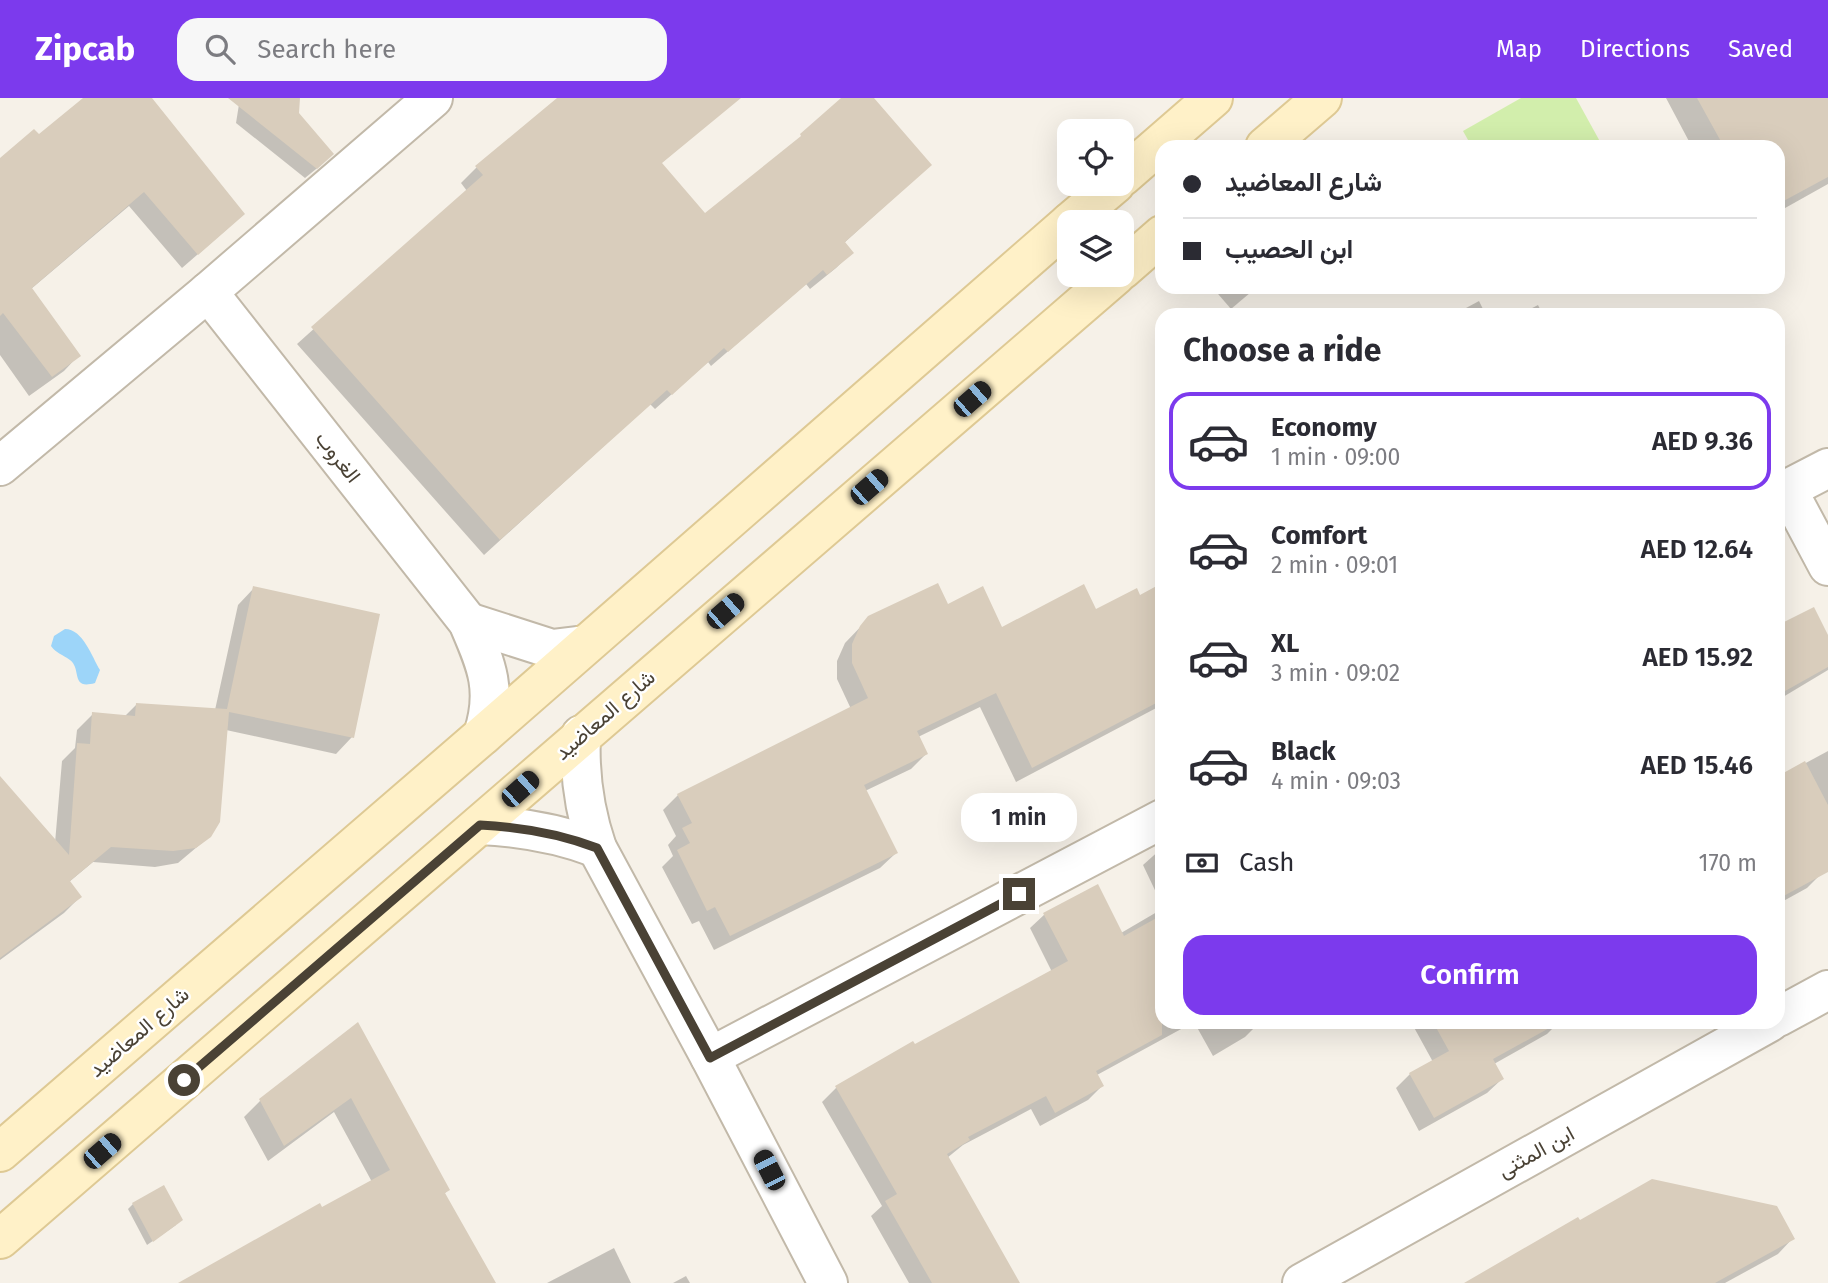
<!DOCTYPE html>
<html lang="en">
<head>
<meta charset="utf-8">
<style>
	:root { --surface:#fff; --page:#f7f7f7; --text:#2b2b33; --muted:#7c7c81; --line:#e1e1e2; --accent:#7c3aed }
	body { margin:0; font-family:"Fira Sans",Vazirmatn,sans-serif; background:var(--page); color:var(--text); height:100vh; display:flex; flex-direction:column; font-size:26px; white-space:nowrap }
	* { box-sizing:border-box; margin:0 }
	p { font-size:23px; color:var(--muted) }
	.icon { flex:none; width:38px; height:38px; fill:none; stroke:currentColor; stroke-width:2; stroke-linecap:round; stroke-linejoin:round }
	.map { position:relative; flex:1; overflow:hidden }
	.panel { position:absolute; left:1155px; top:210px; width:630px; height:721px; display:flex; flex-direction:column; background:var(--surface); border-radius:21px; box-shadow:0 7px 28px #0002 }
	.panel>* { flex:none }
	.top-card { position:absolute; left:1155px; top:42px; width:630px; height:154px; border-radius:21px; box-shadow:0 7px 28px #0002; display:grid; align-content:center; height:154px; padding:0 28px; background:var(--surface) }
	.controls { position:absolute; left:1057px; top:21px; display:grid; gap:14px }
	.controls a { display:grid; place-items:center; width:77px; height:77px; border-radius:14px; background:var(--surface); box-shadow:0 7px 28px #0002; font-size:35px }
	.end { position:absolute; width:32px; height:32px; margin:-16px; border:9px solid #4a4235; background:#fff; box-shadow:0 0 0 4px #fff }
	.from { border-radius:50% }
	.bubble { position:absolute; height:49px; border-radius:21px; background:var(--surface); box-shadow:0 7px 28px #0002; font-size:23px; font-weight:600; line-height:49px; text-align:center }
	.car { position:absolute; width:21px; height:42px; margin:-21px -10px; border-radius:9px; box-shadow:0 0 5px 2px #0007; background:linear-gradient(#222 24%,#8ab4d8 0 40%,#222 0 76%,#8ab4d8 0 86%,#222 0) }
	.top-card b { display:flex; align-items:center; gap:24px; height:66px; font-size:26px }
	.top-card b+b { border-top:2px solid var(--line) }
	.top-card i { width:18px; height:18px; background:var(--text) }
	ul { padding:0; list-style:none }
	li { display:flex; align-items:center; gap:21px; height:98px; margin:0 14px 10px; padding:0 14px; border:4px solid transparent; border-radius:21px }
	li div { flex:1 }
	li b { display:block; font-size:26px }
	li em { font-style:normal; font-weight:600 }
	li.current { border-color:var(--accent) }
	li>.icon { width:63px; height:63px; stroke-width:1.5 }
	h2 { padding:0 28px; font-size:32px; line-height:84px }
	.pay { display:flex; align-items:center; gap:18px; height:77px; padding:0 28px; font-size:26px }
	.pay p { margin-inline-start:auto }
	.button { display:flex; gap:14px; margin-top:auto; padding:14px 28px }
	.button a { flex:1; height:80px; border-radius:21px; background:var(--accent); color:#fff; font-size:28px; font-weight:600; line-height:80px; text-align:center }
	header { display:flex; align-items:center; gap:42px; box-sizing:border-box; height:98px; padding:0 35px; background:var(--accent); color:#fff }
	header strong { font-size:33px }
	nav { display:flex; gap:38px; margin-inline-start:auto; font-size:24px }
	.search { width:490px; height:63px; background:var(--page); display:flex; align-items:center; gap:18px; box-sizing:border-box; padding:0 24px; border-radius:21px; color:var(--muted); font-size:26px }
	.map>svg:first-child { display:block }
	.green { fill:#d2eeac }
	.water { fill:#9dd5f9 }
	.shadow { fill:#0003 }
	.building { fill:#d9cdbc }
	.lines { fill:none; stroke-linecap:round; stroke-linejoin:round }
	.street-casing { stroke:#c2b9a9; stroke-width:42 }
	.secondary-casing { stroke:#dec994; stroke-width:42 }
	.street { stroke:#fff; stroke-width:38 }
	.secondary { stroke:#fff1c8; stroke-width:38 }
	.route { stroke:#4a4235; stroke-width:9 }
	.labels { text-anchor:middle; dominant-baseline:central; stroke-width:5; stroke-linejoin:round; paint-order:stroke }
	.street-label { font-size:21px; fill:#4a4235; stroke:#fff }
</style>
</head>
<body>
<header>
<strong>Zipcab</strong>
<div class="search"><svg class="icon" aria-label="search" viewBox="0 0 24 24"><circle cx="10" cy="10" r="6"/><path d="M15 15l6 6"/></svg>Search here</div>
<nav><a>Map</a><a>Directions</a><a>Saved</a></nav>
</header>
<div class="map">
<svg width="1828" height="1185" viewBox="0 0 1828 1185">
	<rect width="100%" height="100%" fill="#f6f1e8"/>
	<!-- green -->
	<path class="green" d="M1521 0H1576L1603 49H1472L1463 33Z"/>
	<!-- water -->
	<path class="water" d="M65 531C83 531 92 559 100 572L95 585C70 592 82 571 70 562 62 556 57 556 51 548L54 538Z"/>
	<!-- shadow -->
	<g class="shadow">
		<path d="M86 0H150L228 130 182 170 129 108 31 191 78 258 64 273 29 298 0 257V62L39 39Z"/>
		<path d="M240 0H299L297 16 321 67 305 80 236 25Z"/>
		<path d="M589 0H739L660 66 705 118 785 54 844 0H871L930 67 844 145 851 155 836 170 810 191 806 186 711 268 708 264 655 311 650 306 484 457 297 246 467 93 461 85 477 69Z"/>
		<path d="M1666 0H1828V86L1778 114V49H1692Z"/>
		<path d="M1212 189H1257L1231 211Z"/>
		<path d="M1479 203 1486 217H1453Z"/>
		<path d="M1538 207 1543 217H1519Z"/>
		<path d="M1162 487V607L1016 684 980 609 918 639 926 656 911 671 865 693 896 755 880 770 714 852 699 823 692 826 662 769 673 758 668 747 676 738 663 712 678 697 851 611 837 581V563L845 545 869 520 947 508 1001 531 1096 514 1139 499Z"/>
		<path d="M254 490 352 639 336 656 226 632 210 738 178 765 155 769 93 764 69 784 80 799 64 815 0 862V687L55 745 62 663 75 650 77 632 93 616 125 618 137 606 215 612 238 507Z"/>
		<path d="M1778 529 1828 541V572L1778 602Z"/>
		<path d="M1828 653V759L1820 777 1807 790 1778 806V680Z"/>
		<path d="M1162 750V807L1143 767Z"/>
		<path d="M1162 811V924L1259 925 1245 939 1213 958 1194 924 1097 977 1102 988 1088 1002 1040 1028 1031 1011 963 1047 947 1060 1018 1185H909L871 1118 882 1108 822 1004 836 990 1052 874 1030 830 1045 816 1121 835Z"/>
		<path d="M1778 831 1783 840 1778 844Z"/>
		<path d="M1411 924H1559L1547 936 1494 966 1502 981 1487 995 1419 1033 1396 990 1410 976 1433 964Z"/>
		<path d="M357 927 448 1092 444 1096 443 1185H181L372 1084 334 1014 268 1063 244 1019 260 1003Z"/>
		<path d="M133 1106 176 1127 147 1147 128 1111Z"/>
		<path d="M1580 1124 1793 1140 1778 1156 1725 1185H1467Z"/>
		<path d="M614 1150 631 1185H547Z"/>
		<path d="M686 1178 690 1185H673Z"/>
	</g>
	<!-- building -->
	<g class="building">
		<path d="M83 0H152L245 116 198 157 144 94 32 190 81 258 52 279 3 215 0 218V60L34 31 39 36Z"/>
		<path d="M228 0H300L299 15 334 56 317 71Z"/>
		<path d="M557 0H741L662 65 705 115 801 38 800 36 841 0H874L932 67 845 144 854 155 827 177 823 172 728 254 724 250 672 297 667 292 500 442 311 229 483 77 475 68Z"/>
		<path d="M1697 0H1828V79L1778 106V49H1724Z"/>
		<path d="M938 485 948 506 983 488 1002 529 1084 486 1096 511 1137 490 1140 497 1162 485V602L1032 670 996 595 917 633 928 656 864 687 898 755 730 838 715 809 707 813 677 752 690 745 682 730 692 725 677 696 868 600 852 565V546L860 528 868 518Z"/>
		<path d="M253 488 380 516 354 640 229 614 220 724 211 739 196 750 173 753 111 749 70 783 82 799 0 860V678L69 757 77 645 90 646 92 614 135 618 136 605 227 611Z"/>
		<path d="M1814 509 1828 537V569L1778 597V527Z"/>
		<path d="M1805 663 1828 707V774L1778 801V678Z"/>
		<path d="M1098 786 1124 838 1162 817V937L1096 973 1104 988 1055 1015 1046 998 968 1039 970 1042 947 1056 1020 1185H932L885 1103 897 1096 835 988 913 943 915 946 1068 863 1043 815Z"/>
		<path d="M358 924 450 1092 445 1095 496 1185H178L320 1105 322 1109 390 1072 351 1000 284 1048 259 1001Z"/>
		<path d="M1433 924H1560L1493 961 1504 981 1434 1020 1409 975 1449 953Z"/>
		<path d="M1652 1081 1777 1108 1795 1141 1715 1185H1464L1578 1119 1580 1122Z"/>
		<path d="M164 1087 183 1122 153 1144 132 1105Z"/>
	</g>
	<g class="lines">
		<!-- street casing -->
		<g class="street-casing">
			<g id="street">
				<path d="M208 194 468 524C486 566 498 591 483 637"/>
				<path d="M0 368 208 194 433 0"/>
				<path d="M1787 391 1828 468"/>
				<path d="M1778 396 1828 370"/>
				<path d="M468 524 552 551 585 547"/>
				<path d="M581 637C579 677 584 712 597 750L710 959 828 1185"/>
				<path d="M480 727C521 729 558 735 597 750"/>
				<path d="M1778 919 1828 892"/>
				<path d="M710 959 1162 721"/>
				<path d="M1302 1185 1770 924"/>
			</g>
		</g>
		<!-- secondary casing -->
		<g class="secondary-casing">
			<g id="secondary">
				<path d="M1265 49 1322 0"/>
				<path d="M1122 79 1213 0"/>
				<path d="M1070 124 1115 86"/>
				<path d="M1122 172 1162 137"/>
				<path d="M0 1054 483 637 1069 125"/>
				<path d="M0 1141 1116 177"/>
			</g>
		</g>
		<!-- street -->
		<use href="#street" class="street"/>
		<!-- secondary -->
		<use href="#secondary" class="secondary"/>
	</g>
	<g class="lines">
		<!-- route -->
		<path class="route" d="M184 982 480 727C521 729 558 735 597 750L710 960 1019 796"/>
	</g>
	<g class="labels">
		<!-- street labels -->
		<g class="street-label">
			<text transform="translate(338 359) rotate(52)">الغروب</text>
			<text transform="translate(605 617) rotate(-41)">شارع المعاضيد</text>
			<text transform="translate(139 934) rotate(-41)">شارع المعاضيد</text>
			<text transform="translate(1536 1054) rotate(-29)">ابن المثنى</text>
		</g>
	</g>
</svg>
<div class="controls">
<a><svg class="icon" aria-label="locate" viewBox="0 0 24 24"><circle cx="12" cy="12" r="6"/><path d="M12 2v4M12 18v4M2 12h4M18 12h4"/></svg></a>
<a><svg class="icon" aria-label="layers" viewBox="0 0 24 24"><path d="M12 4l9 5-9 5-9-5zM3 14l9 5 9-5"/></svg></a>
</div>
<i class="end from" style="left:184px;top:982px"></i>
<i class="end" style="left:1019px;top:796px"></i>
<div class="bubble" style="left:961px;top:695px;width:116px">1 min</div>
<i class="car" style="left:972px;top:301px;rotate:49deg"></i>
<i class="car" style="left:869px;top:389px;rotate:49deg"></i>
<i class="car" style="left:725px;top:513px;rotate:49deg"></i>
<i class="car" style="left:520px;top:691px;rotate:48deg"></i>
<i class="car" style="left:102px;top:1053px;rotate:49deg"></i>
<i class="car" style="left:769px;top:1072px;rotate:333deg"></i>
<div class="top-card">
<b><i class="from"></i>شارع المعاضيد</b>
<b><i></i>ابن الحصيب</b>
</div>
<section class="panel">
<h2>Choose a ride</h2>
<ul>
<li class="current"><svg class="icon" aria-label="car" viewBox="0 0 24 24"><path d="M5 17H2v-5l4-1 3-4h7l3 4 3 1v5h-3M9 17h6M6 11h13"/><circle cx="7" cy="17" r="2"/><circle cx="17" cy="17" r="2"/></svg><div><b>Economy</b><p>1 min · 09:00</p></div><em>AED 9.36</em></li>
<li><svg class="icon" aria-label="car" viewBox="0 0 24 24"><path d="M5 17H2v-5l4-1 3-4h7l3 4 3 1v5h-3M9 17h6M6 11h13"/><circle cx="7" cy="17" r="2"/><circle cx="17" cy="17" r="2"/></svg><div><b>Comfort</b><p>2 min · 09:01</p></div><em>AED 12.64</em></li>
<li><svg class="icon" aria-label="car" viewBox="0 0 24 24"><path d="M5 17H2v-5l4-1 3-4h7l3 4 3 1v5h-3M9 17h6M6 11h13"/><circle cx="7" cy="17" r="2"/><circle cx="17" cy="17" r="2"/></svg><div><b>XL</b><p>3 min · 09:02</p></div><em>AED 15.92</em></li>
<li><svg class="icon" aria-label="car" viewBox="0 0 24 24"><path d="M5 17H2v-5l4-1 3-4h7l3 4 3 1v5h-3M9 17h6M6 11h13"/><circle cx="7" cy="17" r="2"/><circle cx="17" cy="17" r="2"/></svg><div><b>Black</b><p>4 min · 09:03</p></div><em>AED 15.46</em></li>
</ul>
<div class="pay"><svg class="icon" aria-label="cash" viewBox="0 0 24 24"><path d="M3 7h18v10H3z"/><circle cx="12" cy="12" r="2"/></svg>Cash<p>170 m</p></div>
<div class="button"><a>Confirm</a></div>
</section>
</div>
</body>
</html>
